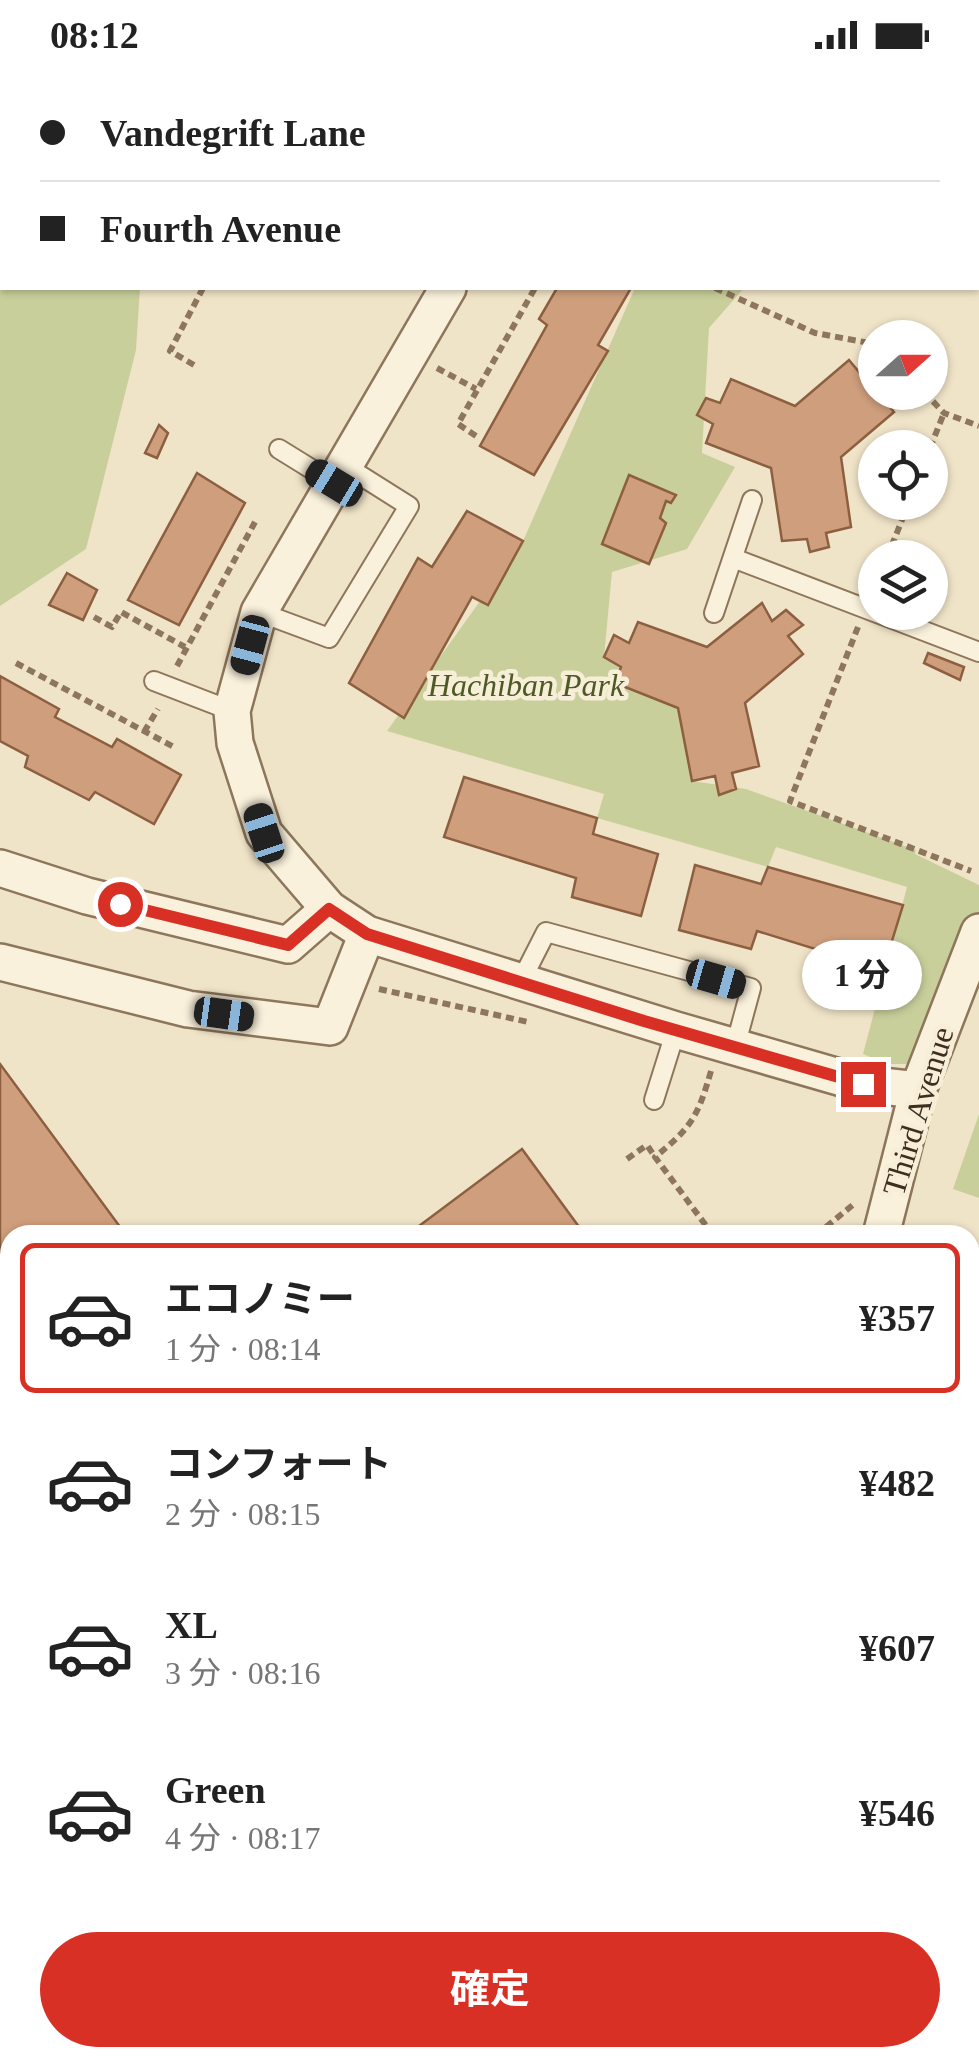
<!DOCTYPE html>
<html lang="ja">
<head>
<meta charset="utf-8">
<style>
	:root { --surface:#fff; --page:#f6f6f6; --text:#222; --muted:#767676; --line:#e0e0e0; --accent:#d93025 }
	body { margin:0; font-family:"Times New Roman","Noto Sans JP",serif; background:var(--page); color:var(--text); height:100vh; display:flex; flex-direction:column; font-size:38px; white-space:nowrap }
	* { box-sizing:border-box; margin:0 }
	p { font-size:32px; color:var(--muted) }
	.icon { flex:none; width:55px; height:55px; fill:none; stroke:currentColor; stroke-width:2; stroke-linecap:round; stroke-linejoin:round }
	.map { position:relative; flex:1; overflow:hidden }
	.panel { position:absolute; left:0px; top:1155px; width:980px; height:842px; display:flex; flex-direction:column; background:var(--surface); border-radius:30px 30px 0 0; box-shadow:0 2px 8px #0004 }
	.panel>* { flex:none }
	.banner { position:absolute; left:0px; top:0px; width:980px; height:220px; box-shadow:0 2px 8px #0004; display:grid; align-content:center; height:220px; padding:0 40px; background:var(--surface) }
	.needle { width:65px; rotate:69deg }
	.fabs { position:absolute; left:858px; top:250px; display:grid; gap:20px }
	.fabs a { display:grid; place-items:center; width:90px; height:90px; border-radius:50%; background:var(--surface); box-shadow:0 2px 8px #0004; font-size:50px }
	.end { position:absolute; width:45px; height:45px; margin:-22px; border:12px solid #d93025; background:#fff; box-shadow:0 0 0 5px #fff }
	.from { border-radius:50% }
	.bubble { position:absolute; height:70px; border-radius:35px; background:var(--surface); box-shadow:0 2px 8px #0004; font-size:32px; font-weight:700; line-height:70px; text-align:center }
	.car { position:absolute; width:30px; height:60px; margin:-30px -15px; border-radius:12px; box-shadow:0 0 8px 2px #0007; background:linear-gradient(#222 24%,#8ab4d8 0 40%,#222 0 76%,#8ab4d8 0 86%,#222 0) }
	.banner b { display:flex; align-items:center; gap:35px; height:95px; font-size:38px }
	.banner b+b { border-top:2px solid var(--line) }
	.banner i { width:25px; height:25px; background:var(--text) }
	ul { padding:18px 0 0; list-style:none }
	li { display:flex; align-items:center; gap:30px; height:150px; margin:0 20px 15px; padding:0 20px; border:5px solid transparent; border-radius:15px }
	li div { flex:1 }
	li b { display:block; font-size:38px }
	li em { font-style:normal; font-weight:700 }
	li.active { border-color:var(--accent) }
	li>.icon { width:90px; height:90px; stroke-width:1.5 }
	.cta { display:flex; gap:20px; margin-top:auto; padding:20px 40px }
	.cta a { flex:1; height:115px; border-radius:60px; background:var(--accent); color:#fff; font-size:40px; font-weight:700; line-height:115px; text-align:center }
	.status { display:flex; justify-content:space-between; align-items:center; height:70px; padding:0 50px; background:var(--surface); direction:ltr }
	.status svg { height:28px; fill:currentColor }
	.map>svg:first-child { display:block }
	.green { fill:#c9cf9b }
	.building { fill:#cf9f7d; stroke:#8d5f41; stroke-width:2.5 }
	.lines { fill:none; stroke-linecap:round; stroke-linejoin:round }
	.service-casing { stroke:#8d765c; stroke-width:22 }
	.minor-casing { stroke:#8d765c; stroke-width:40 }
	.path { stroke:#8d765c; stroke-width:6; stroke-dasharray:8 5; stroke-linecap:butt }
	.service { stroke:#faf1dc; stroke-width:18 }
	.minor { stroke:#faf1dc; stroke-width:35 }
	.route { stroke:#d93025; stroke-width:12 }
	.labels { text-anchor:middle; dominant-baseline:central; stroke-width:9; stroke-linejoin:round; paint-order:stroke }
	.park-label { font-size:32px; font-style:italic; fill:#4d5a26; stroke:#f7eed8 }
	.street-label { font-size:32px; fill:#3d2e20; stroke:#f7eed8 }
</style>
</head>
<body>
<div class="status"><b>08:12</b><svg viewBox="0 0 49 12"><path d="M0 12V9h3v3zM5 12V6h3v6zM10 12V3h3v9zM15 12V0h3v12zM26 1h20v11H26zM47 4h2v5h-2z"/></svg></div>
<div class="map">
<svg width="979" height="1996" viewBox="0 0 979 1996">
	<rect width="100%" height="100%" fill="#f0e4c8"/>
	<!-- green -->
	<g class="green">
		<path d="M0 0 23 2H2V218H140L136 280 86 479 0 536Z"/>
		<path d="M635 218H744L709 258 702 383 735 397 687 479 612 502 604 587 678 638 692 711 746 719 916 780 915 784 979 815V844L912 994H886L863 984 907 817 776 777 768 797 597 748 604 724 387 661 523 471Z"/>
		<path d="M979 1044V1128L953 1119Z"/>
		<path d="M970 1174 979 1176V1250L970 1247Z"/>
		<path d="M970 1264 979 1266V1340L970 1338Z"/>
		<path d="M970 1353 979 1355V1430L970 1427Z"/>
	</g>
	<!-- building -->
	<g class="building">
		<path d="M557 218H631L598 275 608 281 534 405 480 376 547 255 539 249Z"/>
		<path d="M849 290 864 308 875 299V322H883L880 325 894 342 841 387 851 457 826 463 829 477 810 482 807 469 782 471 771 398 706 373 713 354 697 345 706 328 720 333 731 309 795 336Z"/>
		<path d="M159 355 168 363 157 388 145 383Z"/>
		<path d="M197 403 245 433 179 555 128 530Z"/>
		<path d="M629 405 676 425 671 433 666 431 660 448 666 453 649 494 602 474Z"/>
		<path d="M467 441 523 471 488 535 472 527 404 648 349 613 418 488 432 497Z"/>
		<path d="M67 503 97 520 83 550 49 535Z"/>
		<path d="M762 533 772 551 786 540 803 555 788 566 803 584 745 633 759 696 732 703 736 719 719 725 715 706 692 711 678 638 615 613 621 597 604 587 614 565 629 573 638 552 707 577Z"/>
		<path d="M928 583 964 597 960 610 924 593Z"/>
		<path d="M0 606 59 639 55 647 112 677 117 669 181 705 154 754 95 722 89 730 25 697 28 686 0 671Z"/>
		<path d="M464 707 597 748 593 764 658 784 641 846 572 827 576 808 444 767Z"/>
		<path d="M695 795 761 814 768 797 903 835 883 900 757 861 751 879 679 860Z"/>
		<path d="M0 994 126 1165H10V1652L0 1649Z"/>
		<path d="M522 1079 585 1165H407Z"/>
		<path d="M970 1735 979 1756V1827L970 1832Z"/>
		<path d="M10 1891 11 1988 0 1993V1895Z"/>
	</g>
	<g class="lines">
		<!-- service casing -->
		<g class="service-casing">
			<g id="service">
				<path d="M416 0 419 2"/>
				<path d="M377 2 379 0"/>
				<path d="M472 2 473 0"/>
				<path d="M650 2 652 0"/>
				<path d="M279 379 334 413"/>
				<path d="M733 488 979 582"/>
				<path d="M259 542 329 568 409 436 344 395"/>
				<path d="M714 543 752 430"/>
				<path d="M154 611 232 641"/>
				<path d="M520 913 546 862 751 918 735 977"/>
				<path d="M654 1030 676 960"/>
				<path d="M36 1996 53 1988"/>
			</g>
		</g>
		<!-- minor casing -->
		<g class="minor-casing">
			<g id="minor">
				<path d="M574 2 575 0"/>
				<path d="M448 218 259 542 232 641 235 673 264 763 329 839 367 864 676 960 863 1014 918 1020"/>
				<path d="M0 798 87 826 288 875 329 839"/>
				<path d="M0 892 188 939 330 957 367 864"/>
				<path d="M881 1165 918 1020 979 862"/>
				<path d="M970 1500 979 1503"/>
				<path d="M0 1774 10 1776"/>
				<path d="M270 1996 278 1988"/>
			</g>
		</g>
		<!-- path -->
		<g class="path">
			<path d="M240 0 243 2"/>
			<path d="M715 218 815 263 875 274"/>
			<path d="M194 295 170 281 203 218"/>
			<path d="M437 298 476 319"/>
			<path d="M924 322 944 343 979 356"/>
			<path d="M476 366 458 354 535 218"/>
			<path d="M930 378 944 343"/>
			<path d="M887 488 909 432"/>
			<path d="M94 547 112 557 121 542 185 577"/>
			<path d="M858 557 790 731 971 801"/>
			<path d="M16 593 174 677"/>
			<path d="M177 596 255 452"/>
			<path d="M144 662 158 639"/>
			<path d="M379 919 528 952"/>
			<path d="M711 1001C698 1046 692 1057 655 1087L713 1165"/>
			<path d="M627 1089 647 1075 655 1087"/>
			<path d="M816 1165 854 1134"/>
			<path d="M970 1710 979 1706"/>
			<path d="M970 1844 979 1838"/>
			<path d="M970 1883 979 1905"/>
			<path d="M970 1948 979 1944"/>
			<path d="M459 1988 469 1996"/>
			<path d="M755 1988 759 1996"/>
			<path d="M910 1988 928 1996"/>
			<path d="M426 1996 443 1988"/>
			<path d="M866 1996 883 1988"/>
			<path d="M949 1996 952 1988"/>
		</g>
		<!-- service -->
		<use href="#service" class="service"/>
		<!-- minor -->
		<use href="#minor" class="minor"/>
	</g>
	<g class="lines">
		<!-- route -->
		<path class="route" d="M120 834 288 875 329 839 367 864 644 951 863 1014"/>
	</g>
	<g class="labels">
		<!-- park labels -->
		<g class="park-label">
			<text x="526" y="615">Hachiban Park</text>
		</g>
		<!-- street labels -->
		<g class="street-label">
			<text transform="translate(918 1041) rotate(-73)">Third Avenue</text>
		</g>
	</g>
</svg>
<div class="fabs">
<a><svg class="needle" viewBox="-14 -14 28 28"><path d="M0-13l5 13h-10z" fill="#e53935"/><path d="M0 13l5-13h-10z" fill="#767676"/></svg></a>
<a><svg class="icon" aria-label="locate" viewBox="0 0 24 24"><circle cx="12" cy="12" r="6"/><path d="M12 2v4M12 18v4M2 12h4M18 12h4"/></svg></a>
<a><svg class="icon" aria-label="layers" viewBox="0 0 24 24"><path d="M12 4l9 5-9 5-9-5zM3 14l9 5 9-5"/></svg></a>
</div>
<i class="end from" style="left:120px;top:834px"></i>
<i class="end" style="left:863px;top:1014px"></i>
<div class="bubble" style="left:802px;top:870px;width:120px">1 分</div>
<i class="car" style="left:334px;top:413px;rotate:301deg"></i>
<i class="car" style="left:250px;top:575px;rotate:195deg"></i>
<i class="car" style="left:264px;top:763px;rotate:342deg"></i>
<i class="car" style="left:716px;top:909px;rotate:106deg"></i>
<i class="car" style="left:224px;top:944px;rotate:98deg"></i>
<div class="banner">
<b><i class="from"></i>Vandegrift Lane</b>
<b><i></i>Fourth Avenue</b>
</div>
<section class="panel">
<ul>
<li class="active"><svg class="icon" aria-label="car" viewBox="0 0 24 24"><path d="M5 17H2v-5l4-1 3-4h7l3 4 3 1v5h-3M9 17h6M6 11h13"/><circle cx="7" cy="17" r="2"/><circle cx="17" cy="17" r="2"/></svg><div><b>エコノミー</b><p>1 分 · 08:14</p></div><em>¥357</em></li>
<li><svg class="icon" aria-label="car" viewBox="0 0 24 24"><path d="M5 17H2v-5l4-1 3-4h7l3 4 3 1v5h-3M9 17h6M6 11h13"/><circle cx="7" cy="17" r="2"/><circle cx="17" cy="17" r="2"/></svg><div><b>コンフォート</b><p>2 分 · 08:15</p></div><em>¥482</em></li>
<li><svg class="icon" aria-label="car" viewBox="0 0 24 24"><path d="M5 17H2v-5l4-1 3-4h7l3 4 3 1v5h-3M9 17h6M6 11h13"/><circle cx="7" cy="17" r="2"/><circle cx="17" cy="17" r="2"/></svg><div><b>XL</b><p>3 分 · 08:16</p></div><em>¥607</em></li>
<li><svg class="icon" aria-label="car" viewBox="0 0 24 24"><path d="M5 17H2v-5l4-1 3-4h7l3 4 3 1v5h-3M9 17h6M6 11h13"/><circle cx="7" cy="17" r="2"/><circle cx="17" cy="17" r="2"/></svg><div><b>Green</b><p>4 分 · 08:17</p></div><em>¥546</em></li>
</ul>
<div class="cta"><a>確定</a></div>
</section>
</div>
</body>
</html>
